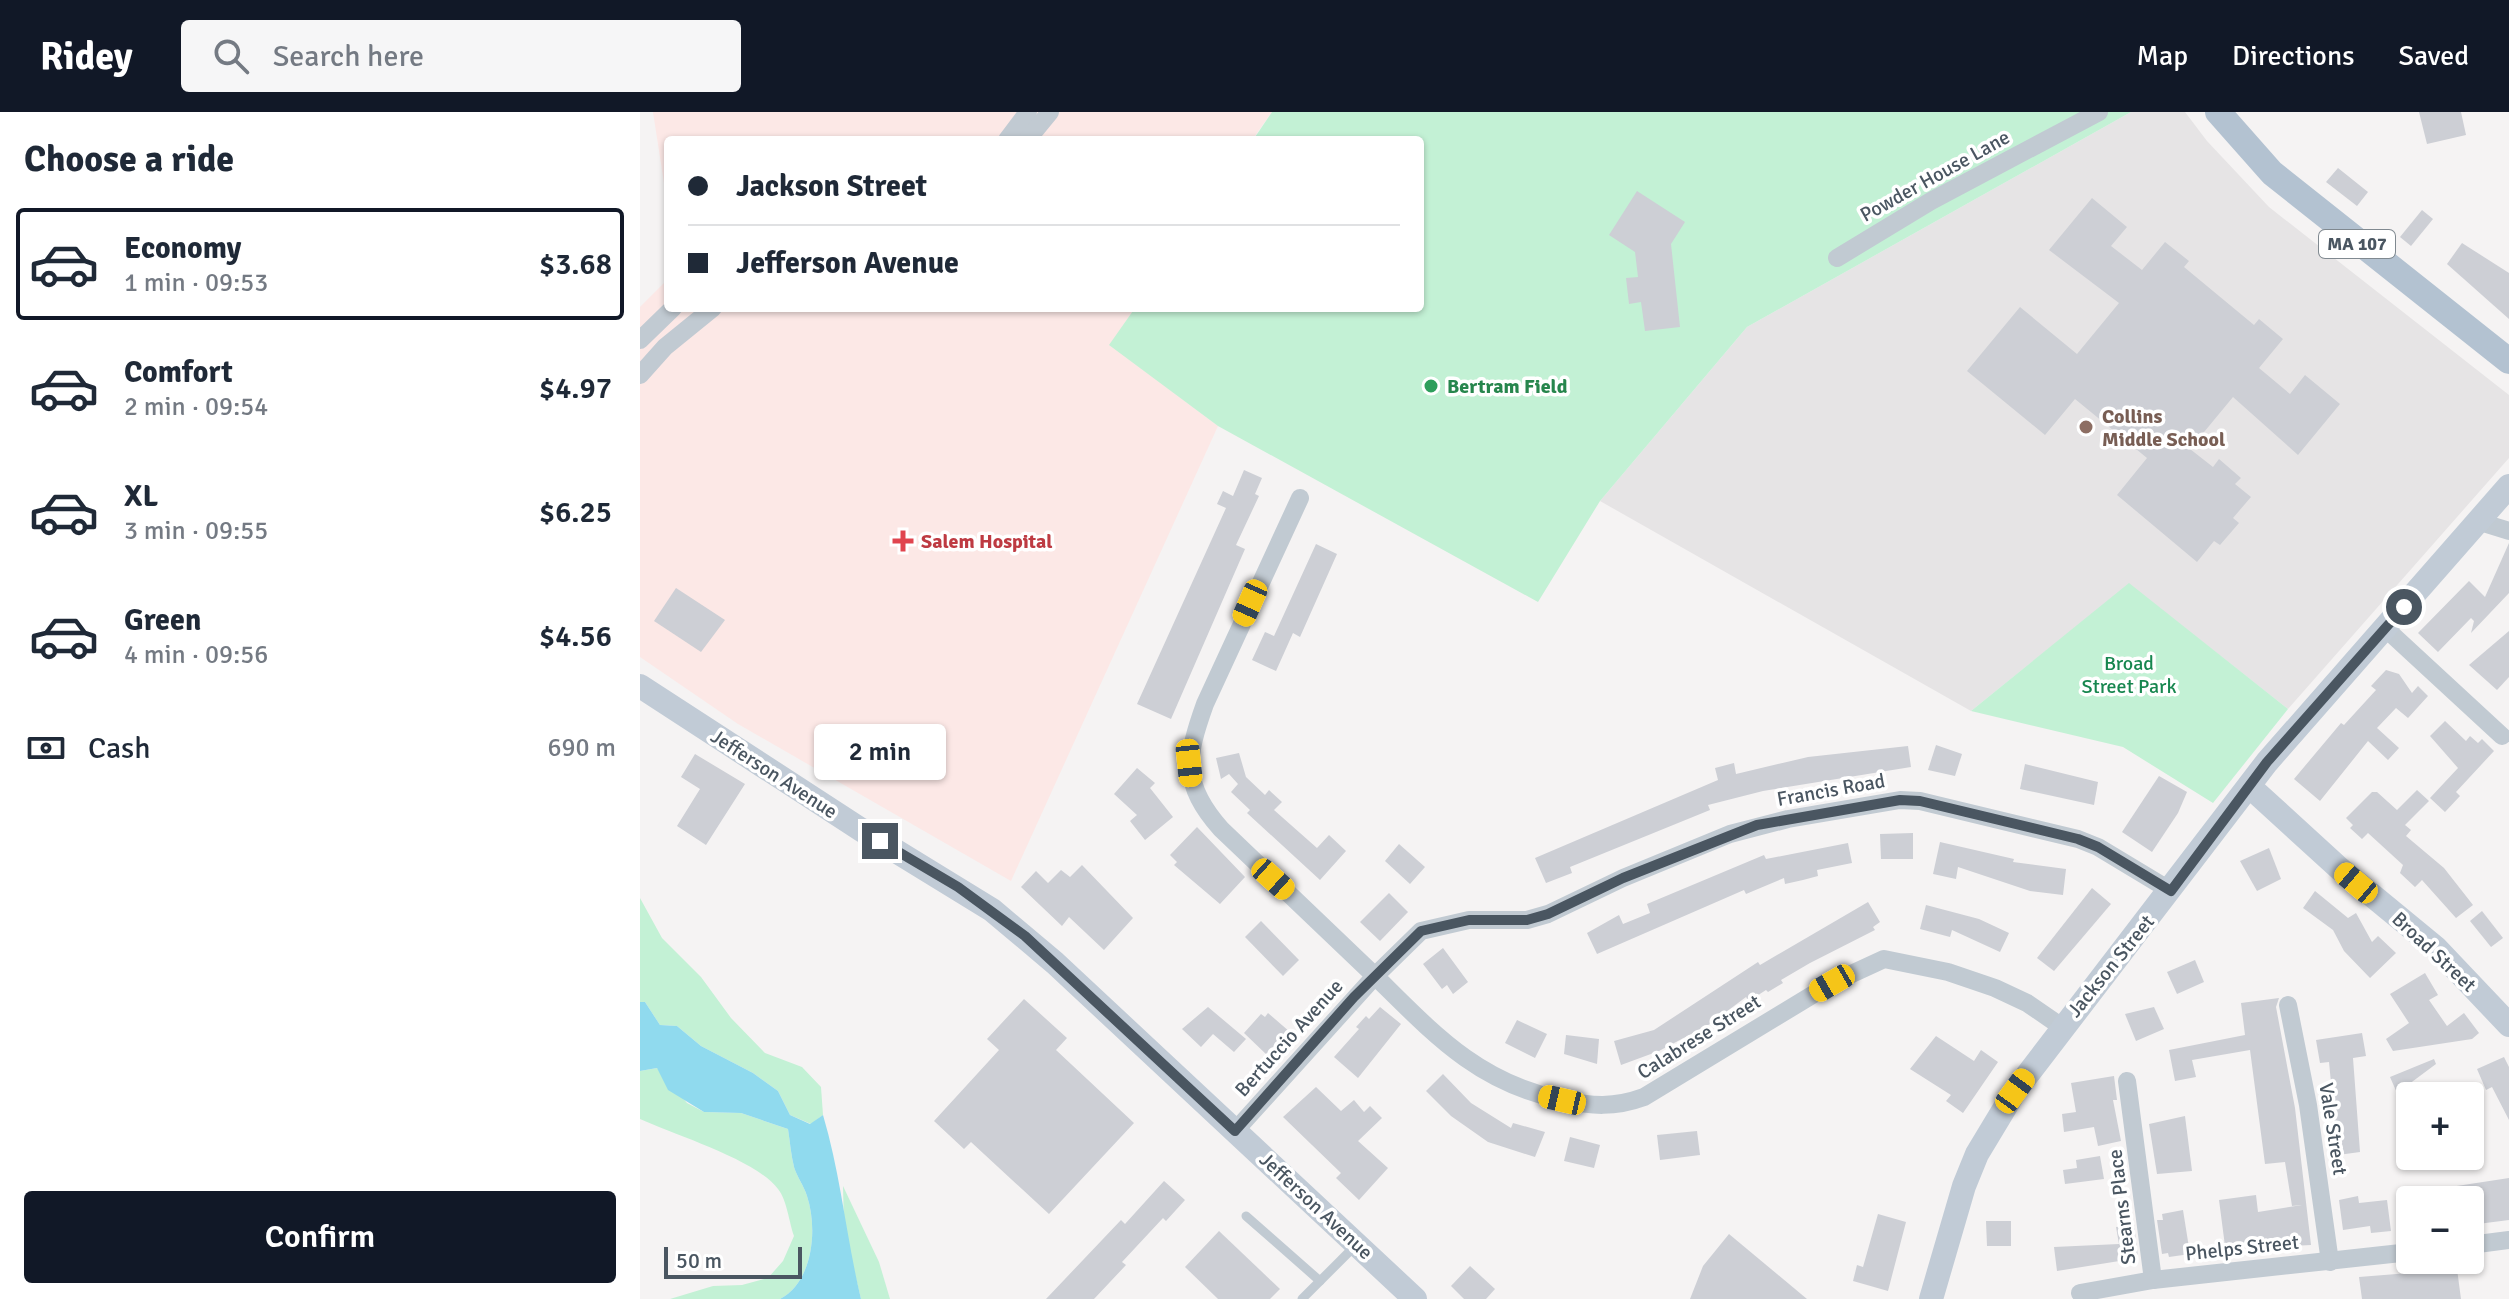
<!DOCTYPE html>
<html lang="en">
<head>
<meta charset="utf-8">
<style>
	:root { --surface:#fff; --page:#f6f6f7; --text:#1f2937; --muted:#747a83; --line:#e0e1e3; --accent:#111827 }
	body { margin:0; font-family:Signika,sans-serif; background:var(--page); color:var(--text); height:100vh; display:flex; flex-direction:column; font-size:30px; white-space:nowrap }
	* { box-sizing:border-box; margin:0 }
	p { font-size:26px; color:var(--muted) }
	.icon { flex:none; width:44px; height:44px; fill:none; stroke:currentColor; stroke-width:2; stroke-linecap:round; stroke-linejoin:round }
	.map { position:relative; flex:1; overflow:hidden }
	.panel { display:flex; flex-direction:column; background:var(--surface); width:640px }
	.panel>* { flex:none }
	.guide { position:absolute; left:24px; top:24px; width:760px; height:176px; border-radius:8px; box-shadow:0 2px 6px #0004; display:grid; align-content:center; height:176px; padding:0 24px; background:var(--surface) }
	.controls { position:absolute; left:1756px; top:970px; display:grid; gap:16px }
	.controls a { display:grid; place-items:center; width:88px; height:88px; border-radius:8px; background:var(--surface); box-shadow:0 2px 6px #0004; font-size:40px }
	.scale { position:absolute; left:24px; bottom:20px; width:138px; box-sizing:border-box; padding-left:8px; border:4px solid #4a5661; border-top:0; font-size:22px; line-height:28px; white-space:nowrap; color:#4a5661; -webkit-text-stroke:6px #fff; paint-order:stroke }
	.end { position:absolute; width:36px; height:36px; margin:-18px; border:10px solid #4a5661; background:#fff; box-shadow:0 0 0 4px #fff }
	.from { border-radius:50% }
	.bubble { position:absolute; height:56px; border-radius:8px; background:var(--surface); box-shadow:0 2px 6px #0004; font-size:26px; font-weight:600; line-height:56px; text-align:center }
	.car { position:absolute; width:24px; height:48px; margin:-24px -12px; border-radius:10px; box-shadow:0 0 6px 2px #0007; background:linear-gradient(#f5c518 24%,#345 0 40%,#f5c518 0 76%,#345 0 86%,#f5c518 0) }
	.guide b { display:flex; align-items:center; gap:28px; height:76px; font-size:30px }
	.guide b+b { border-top:2px solid var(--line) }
	.guide i { width:20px; height:20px; background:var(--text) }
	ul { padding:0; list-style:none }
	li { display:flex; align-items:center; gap:24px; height:112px; margin:0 16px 12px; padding:0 8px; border:4px solid transparent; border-radius:8px }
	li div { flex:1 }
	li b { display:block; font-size:30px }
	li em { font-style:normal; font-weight:600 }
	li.selected { border-color:var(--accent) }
	li>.icon { width:72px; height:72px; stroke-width:1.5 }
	h2 { padding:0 24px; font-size:36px; line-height:96px }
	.pay { display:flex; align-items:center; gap:20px; height:88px; padding:0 24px; font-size:30px }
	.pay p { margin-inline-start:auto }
	.action { display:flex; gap:16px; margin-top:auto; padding:16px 24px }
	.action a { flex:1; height:92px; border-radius:8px; background:var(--accent); color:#fff; font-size:32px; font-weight:600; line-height:92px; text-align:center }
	header { display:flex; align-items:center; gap:48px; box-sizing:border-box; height:112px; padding:0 40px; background:var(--accent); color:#fff }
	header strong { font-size:38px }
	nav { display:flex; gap:44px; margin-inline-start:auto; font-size:28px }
	.search { width:560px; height:72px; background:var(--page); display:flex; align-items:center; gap:20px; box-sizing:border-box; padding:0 28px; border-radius:8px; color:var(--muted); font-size:30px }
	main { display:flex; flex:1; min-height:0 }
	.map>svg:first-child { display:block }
	.education { fill:#e6e4e5 }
	.medical { fill:#fce8e6 }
	.green { fill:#c3f1d5 }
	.water { fill:#90daee }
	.building { fill:#cdcfd5 }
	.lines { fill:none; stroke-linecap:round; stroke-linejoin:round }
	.lane { stroke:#c1cad2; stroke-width:9 }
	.street { stroke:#c1cad2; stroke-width:18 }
	.secondary { stroke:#c1cbd6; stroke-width:24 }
	.primary { stroke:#b3c2d1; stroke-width:26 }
	.route { stroke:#4a5661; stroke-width:10 }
	.leisure-dot { fill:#2e9e5b; stroke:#fff; stroke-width:3 }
	.education-dot { fill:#8d6e63; stroke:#fff; stroke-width:3 }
	.health-dot { fill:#e0444e; stroke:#fff; stroke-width:3 }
	.labels { text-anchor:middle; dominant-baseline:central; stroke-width:7; stroke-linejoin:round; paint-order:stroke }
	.shield { fill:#fff; stroke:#808990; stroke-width:2 }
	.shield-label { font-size:18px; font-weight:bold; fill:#4a5661 }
	.street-label { font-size:20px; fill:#4a5661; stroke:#fff }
	.leisure-label { font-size:20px; font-weight:bold; fill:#27864d; stroke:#fff; text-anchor:start }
	.education-label { font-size:20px; font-weight:bold; fill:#785e54; stroke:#fff; text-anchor:start }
	.health-label { font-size:20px; font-weight:bold; fill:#be3a42; stroke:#fff; text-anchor:start }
	.park-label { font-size:20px; fill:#17864f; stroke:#fff }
</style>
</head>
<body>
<header>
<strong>Ridey</strong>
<div class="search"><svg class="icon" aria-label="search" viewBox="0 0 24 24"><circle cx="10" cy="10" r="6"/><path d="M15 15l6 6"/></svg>Search here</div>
<nav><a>Map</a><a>Directions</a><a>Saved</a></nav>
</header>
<main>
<section class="panel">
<h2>Choose a ride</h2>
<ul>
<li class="selected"><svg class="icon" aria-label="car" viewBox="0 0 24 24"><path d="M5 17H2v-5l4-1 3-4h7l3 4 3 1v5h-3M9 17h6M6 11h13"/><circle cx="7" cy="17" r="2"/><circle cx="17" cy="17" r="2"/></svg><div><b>Economy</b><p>1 min · 09:53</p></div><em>$3.68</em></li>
<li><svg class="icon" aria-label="car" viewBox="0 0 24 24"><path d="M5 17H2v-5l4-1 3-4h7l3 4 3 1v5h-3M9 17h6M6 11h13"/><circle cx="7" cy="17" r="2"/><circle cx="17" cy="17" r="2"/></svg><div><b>Comfort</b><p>2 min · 09:54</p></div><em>$4.97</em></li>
<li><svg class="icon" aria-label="car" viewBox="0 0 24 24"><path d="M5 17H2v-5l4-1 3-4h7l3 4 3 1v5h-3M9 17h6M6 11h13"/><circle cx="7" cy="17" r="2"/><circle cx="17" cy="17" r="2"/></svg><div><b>XL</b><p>3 min · 09:55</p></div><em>$6.25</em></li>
<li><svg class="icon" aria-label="car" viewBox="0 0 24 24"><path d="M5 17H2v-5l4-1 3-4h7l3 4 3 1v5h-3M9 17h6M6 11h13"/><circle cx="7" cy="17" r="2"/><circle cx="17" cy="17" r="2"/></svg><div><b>Green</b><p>4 min · 09:56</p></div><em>$4.56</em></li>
</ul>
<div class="pay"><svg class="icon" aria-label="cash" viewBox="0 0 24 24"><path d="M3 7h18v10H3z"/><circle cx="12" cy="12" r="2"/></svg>Cash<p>690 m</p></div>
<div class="action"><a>Confirm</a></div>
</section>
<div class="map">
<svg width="1869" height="1187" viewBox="0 0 1869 1187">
	<rect width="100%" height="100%" fill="#f5f3f3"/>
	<!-- education -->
	<path class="education" d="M1491 0H1545L1567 29 1629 95 1869 283V346L1648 597 1489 472 1331 599 960 389 1107 215Z"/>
	<!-- medical -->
	<g class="medical">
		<path d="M13 0H632L612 28H28V97Z"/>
		<path d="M28 167V196H495L470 233 578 314 371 769 98 612 0 545V195Z"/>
	</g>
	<!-- green -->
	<g class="green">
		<path d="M632 0H1491L1107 215 960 389 898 490 578 314 469 233 495 196H780V28H613Z"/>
		<path d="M1489 471 1648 597 1573 691 1483 635 1331 599Z"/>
		<path d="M0 786 22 826 61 865 91 906 125 941 162 955 181 975 183 1003 171 1012 150 1003 138 979 113 961 61 934 37 914 20 913 5 890H0Z"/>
		<path d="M17 956 47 991 64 1000 101 1001 148 1017C150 1030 151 1043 154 1055 157 1065 164 1074 167 1084 178 1117 173 1170 140 1187H30L73 1174 102 1173 128 1166 143 1149 154 1124C149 1110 147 1088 138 1077 117 1048 35 1023 0 1007V959Z"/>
		<path d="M203 1074 239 1150 250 1187H221L204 1117Z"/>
	</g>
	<!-- water -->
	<path class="water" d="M0 890H5L20 913 37 914 61 934 113 961 138 979 150 1003 170 1012 183 1003C201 1064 206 1124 221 1187H140C173 1170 178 1117 167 1084 164 1074 157 1065 154 1055 151 1043 150 1030 148 1017L101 1001 64 1000 28 978 17 956 0 959Z"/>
	<!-- building -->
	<g class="building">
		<path d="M1779 0H1821L1826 23 1787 32Z"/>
		<path d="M1698 56 1728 80 1717 94 1686 70Z"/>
		<path d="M997 79 1045 110 1031 132 1040 215 1005 219 1001 190 989 192 986 166 998 165 995 140 969 123Z"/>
		<path d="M1452 86 1487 115 1471 134 1502 158 1525 130 1549 149 1544 155 1614 213 1619 207 1643 227 1619 256 1650 282 1665 263 1700 292 1658 343 1593 285 1550 337 1573 355 1579 347 1601 366 1595 372 1611 385 1593 406 1599 411 1580 433 1574 429 1557 450 1477 383 1507 346 1435 287 1405 323 1327 259 1380 195 1437 242 1479 191 1409 138Z"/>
		<path d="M1782 98 1793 107 1771 134 1760 125Z"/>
		<path d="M1822 131 1869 161V207L1807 152Z"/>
		<path d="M604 358 622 366 615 382 619 384 596 433 605 437 531 607 497 592 586 396 577 392 583 379 593 384Z"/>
		<path d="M1869 431V481L1831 521 1834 509 1831 506 1798 540 1778 521 1829 469 1845 485Z"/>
		<path d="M676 432 697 442 660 525 653 521 636 559 612 548 625 520 634 524Z"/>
		<path d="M36 476 85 508 61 540 14 509Z"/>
		<path d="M1869 519V565L1857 578 1829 553Z"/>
		<path d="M1746 558 1759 562 1772 581 1778 574 1788 584 1768 606 1756 596 1737 616 1759 636 1748 648 1728 629 1680 689 1654 667 1701 611 1704 613 1736 578 1731 574Z"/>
		<path d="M1805 609 1826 629 1830 624 1838 631 1842 627 1854 639 1816 680 1820 684 1805 700 1790 686 1818 656 1790 624Z"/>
		<path d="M1296 633 1322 642 1315 664 1288 658Z"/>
		<path d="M1268 634 1271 655 1123 679 1068 693 1070 698 930 755 932 761 906 771 895 746 1078 668 1075 656 1094 651 1096 662 1168 645Z"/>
		<path d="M599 641 606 665 625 683 629 678 642 690 634 698 677 736 689 723 706 739 680 768 607 701 610 698 591 680 598 672 589 662 581 667 576 646Z"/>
		<path d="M55 642 105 672 66 733 37 714 60 677 41 665Z"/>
		<path d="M1385 652 1458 670 1454 693 1380 677Z"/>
		<path d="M497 656 515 671 510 676 533 705 505 728 490 709 497 703 474 682Z"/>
		<path d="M1519 664 1547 680 1538 701 1512 740 1482 720Z"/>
		<path d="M1777 678 1789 689 1765 713 1771 718 1766 724 1804 756 1833 793 1816 806 1782 768 1775 775 1760 761 1763 753 1728 721 1722 727 1710 716 1713 713 1706 706 1732 680H1737L1757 698Z"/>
		<path d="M557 715 605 765 580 792 534 753 537 750 530 743Z"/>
		<path d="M1273 721V747H1241L1240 722Z"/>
		<path d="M1300 730 1374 747 1373 750 1426 757 1423 783 1390 779 1318 755 1316 767 1293 762Z"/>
		<path d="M1208 731 1212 751 1177 758 1178 764 1163 768 1145 772 1144 766 1106 782 1104 778 957 842 947 821 979 803 983 812 1010 801 1007 792 1124 743 1126 747Z"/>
		<path d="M759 732 785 755 770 772 745 749Z"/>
		<path d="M1629 736 1641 767 1617 779 1600 749Z"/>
		<path d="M442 753 493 806 464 838 429 805 422 814 381 775 396 759 408 771 421 758 430 765Z"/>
		<path d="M1452 776 1471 792 1414 859 1397 846Z"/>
		<path d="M1675 779 1708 806 1716 801 1732 830 1738 824 1756 841 1730 866 1704 839 1693 818 1663 796Z"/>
		<path d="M749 781 768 800 740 829 720 810Z"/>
		<path d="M1228 790 1240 810 1233 815 1235 818 1170 851 1141 868 1143 871 1128 880 1126 878 1109 889 1106 885 1070 912 1019 939 981 953 974 929 1014 918 1118 850 1120 853Z"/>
		<path d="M1286 793 1339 807 1369 821 1360 840 1312 818 1310 825 1280 817Z"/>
		<path d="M1842 799 1863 826 1851 835 1830 809Z"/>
		<path d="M621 809 659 848 643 864 605 825Z"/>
		<path d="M803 836 828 870 813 882 807 873 802 877 783 852Z"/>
		<path d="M1555 848 1564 870 1537 882 1527 860Z"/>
		<path d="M1785 861 1798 883 1789 888 1807 914 1824 901 1839 921 1832 927 1753 939 1746 927 1769 911 1750 882Z"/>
		<path d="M1639 886 1636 895 1655 996 1671 1133 1632 1135 1631 1128 1585 1134 1579 1088 1616 1083 1618 1100 1662 1093 1652 1094 1645 1050 1625 1052 1610 938 1552 948 1556 965 1535 969 1529 938 1605 923 1601 891Z"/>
		<path d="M384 887 427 926 416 938 494 1011 409 1102 331 1030 324 1037 294 1009 359 938 347 927Z"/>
		<path d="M568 895 606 927 594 940 573 922 561 935 542 917Z"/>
		<path d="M740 895 761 912 718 966 694 945 719 917 716 915 726 904 729 907Z"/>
		<path d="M1514 895 1524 917 1496 929 1485 902Z"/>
		<path d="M628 901 650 920 628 944 604 921 621 902 625 905Z"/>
		<path d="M877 908 907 922 895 946 865 931Z"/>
		<path d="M1722 921 1726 944 1713 946 1720 1040 1698 1043 1689 950 1680 951 1676 928Z"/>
		<path d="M926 923 959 927 957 952 924 942Z"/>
		<path d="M1296 924 1334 949 1341 938 1358 950 1323 1001 1306 989 1311 983 1270 957Z"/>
		<path d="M1864 945 1869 955V1008L1852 975 1846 978 1837 957Z"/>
		<path d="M1794 947 1796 952 1757 981 1750 965Z"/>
		<path d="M803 962 831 991 871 1016 873 1011 905 1020 895 1045 848 1030 811 1004 786 979Z"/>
		<path d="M1474 964 1477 988H1473L1481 1029 1458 1034 1454 1015 1424 1020 1422 1002 1436 1000 1431 971Z"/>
		<path d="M676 975 701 999 714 988 724 1000 730 994 742 1006 718 1029 748 1056 719 1088 696 1066 701 1061 643 1005Z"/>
		<path d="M1545 1004 1552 1059 1517 1062 1509 1012Z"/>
		<path d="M1057 1019 1060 1043 1020 1048 1017 1023Z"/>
		<path d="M930 1025 960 1033 954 1056 924 1049Z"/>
		<path d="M1460 1044 1464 1067 1425 1072 1423 1058 1437 1056 1436 1048Z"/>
		<path d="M1869 1066V1108L1830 1113V1088H1785L1784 1079Z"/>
		<path d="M524 1069 545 1088 526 1109 523 1106 482 1150 486 1153 454 1187H406L481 1108 485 1112Z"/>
		<path d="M1718 1084 1719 1091 1747 1088 1751 1119 1731 1121 1730 1114 1703 1118 1699 1088Z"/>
		<path d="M1543 1098 1550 1142 1529 1145 1528 1141 1522 1142 1517 1108H1523L1522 1102Z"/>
		<path d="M1238 1102 1266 1110 1248 1179 1213 1169 1217 1153 1223 1155Z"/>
		<path d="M1346 1109H1371V1134H1347Z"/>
		<path d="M1494 1112 1498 1146 1417 1159 1414 1135 1479 1132 1476 1115Z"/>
		<path d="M579 1119 640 1177 630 1187H578L545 1155Z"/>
		<path d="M1089 1122 1167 1187H1050L1063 1154Z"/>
		<path d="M1811 1152 1813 1158 1817 1157 1821 1187H1722L1719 1165 1794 1159 1793 1154Z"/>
		<path d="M830 1154 855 1177 846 1187H824L811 1174Z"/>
	</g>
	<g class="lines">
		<!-- lane -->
		<g class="lane">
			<path d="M606 1104 680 1169"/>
			<path d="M662 1187 714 1135"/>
		</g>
		<!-- street -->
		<g class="street">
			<path d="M367 28 388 0"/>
			<path d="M387 28 410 0"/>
			<path d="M1197 146 1291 89 1459 0"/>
			<path d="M0 228 33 196"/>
			<path d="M0 263 25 235 73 196"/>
			<path d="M1840 410 1869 419"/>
			<path d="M1745 516 1862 624"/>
			<path d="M1648 893 1668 993 1690 1150"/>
			<path d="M1422 915 1387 891 1355 876 1308 860 1244 847 1192 871 1004 985C974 996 952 994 921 988 837 970 794 922 735 864L781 819 829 808H887L908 802 983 766 1090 722 1148 707 1260 688 1280 689 1438 727 1458 735 1531 779"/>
			<path d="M1487 969 1513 1168"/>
			<path d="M595 1019 735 864 581 717C541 672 546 645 565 592L660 386"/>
			<path d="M1830 1133 1869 1128"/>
			<path d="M1440 1181 1513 1168 1770 1140"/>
		</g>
		<!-- secondary -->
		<g class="secondary">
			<path d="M0 574 220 717 352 798 415 851 775 1187"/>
			<path d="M1609 674 1700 757 1796 836 1869 913"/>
			<path d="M1291 1187 1324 1074 1337 1042 1375 979 1627 650 1869 374"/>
		</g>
		<!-- primary -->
		<path class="primary" d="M1578 0 1632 61 1869 249"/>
	</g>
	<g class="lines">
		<!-- route -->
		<path class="route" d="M240 729 318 775 385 824 595 1019 714 885 781 819 829 808H887L908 802 983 766 1117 713 1260 688 1280 689 1438 727 1458 735 1531 779 1627 650 1764 495"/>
	</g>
	<!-- markers -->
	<circle class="leisure-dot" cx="791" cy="274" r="8"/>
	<circle class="education-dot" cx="1446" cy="315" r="8"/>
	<path class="health-dot" d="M259 417h8v8h8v8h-8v8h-8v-8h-8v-8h8z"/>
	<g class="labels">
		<!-- shield labels -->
		<rect class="shield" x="1679" y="118" width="76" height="28" rx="6"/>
		<g class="shield-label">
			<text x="1717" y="132">MA 107</text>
		</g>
		<!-- street labels -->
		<g class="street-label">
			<text transform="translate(1295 64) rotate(-29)">Powder House Lane</text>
			<text transform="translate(134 662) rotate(33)">Jefferson Avenue</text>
			<text transform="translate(1191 678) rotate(-10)">Francis Road</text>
			<text transform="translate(1794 840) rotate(43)">Broad Street</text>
			<text transform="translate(1471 854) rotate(-51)">Jackson Street</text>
			<text transform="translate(1059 925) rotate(-32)">Calabrese Street</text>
			<text transform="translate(649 926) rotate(-48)">Bertuccio Avenue</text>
			<text transform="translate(1693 1017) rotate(81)">Vale Street</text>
			<text transform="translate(676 1094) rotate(43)">Jefferson Avenue</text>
			<text transform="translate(1482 1095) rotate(-97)">Stearns Place</text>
			<text transform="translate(1602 1136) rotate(-6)">Phelps Street</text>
		</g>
		<!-- leisure labels -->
		<g class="leisure-label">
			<text x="807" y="274">Bertram Field</text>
		</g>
		<!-- education labels -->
		<g class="education-label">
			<text x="1462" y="304">Collins<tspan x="1462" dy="23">Middle School</tspan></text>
		</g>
		<!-- health labels -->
		<g class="health-label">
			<text x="281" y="429">Salem Hospital</text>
		</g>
		<!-- park labels -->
		<g class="park-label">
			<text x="1489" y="551">Broad<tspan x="1489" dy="23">Street Park</tspan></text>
		</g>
	</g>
</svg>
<div class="controls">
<a>+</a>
<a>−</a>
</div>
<div class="scale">50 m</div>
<i class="end from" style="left:1764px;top:495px"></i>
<i class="end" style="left:240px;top:729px"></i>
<div class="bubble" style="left:174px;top:612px;width:132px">2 min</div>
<i class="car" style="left:610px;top:491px;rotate:204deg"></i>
<i class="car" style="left:549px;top:651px;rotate:174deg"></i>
<i class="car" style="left:633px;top:767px;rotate:132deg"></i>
<i class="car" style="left:1716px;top:771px;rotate:310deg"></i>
<i class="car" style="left:1192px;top:871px;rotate:240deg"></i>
<i class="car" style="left:1375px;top:979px;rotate:36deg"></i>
<i class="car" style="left:922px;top:988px;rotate:283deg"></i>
<div class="guide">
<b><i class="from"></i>Jackson Street</b>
<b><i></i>Jefferson Avenue</b>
</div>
</div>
</main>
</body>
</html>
